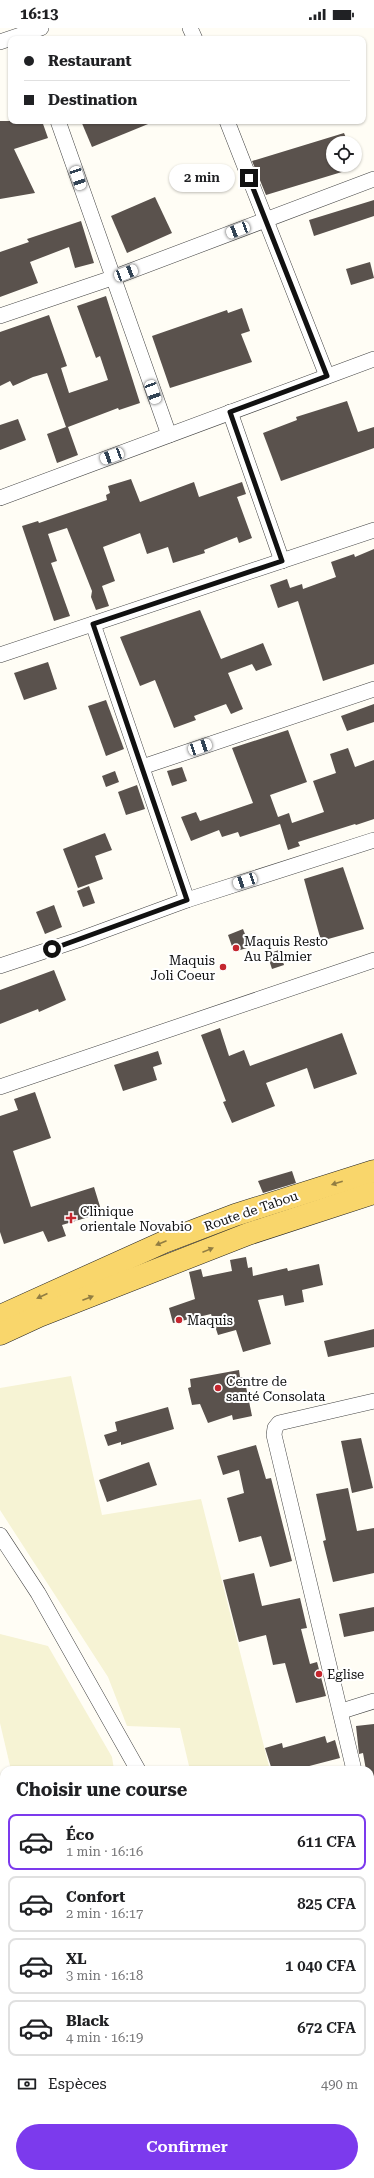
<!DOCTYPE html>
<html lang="fr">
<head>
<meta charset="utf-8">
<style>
	:root { --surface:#fff; --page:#f6f6f6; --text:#202124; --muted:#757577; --line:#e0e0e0; --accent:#7c3aed }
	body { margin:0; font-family:"Roboto Serif",serif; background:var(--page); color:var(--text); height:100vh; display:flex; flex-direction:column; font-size:15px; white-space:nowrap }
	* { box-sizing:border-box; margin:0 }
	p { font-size:13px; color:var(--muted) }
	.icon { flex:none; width:22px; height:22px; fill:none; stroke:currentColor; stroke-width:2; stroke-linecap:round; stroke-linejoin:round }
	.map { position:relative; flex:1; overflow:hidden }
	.side { position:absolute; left:0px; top:1738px; width:374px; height:412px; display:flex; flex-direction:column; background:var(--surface); border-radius:12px 12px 0 0; box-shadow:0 1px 3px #0004 }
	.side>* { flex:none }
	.guide { position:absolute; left:8px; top:8px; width:358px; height:88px; border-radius:8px; box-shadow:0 1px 3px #0004; display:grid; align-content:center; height:88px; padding:0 16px; background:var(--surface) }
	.controls { position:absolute; left:326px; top:108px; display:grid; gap:8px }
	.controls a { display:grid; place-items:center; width:36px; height:36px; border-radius:50%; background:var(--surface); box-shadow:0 1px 3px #0004; font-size:20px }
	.end { position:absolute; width:18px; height:18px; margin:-9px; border:5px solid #111; background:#fff; box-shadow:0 0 0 2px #fff }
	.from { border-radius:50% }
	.bubble { position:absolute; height:28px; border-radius:14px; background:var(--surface); box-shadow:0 1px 3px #0004; font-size:13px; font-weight:600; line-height:28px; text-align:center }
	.car { position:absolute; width:12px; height:24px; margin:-12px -6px; border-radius:5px; box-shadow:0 0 3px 1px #0007; background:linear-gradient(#fff 24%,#345 0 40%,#fff 0 76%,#345 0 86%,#fff 0) }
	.guide b { display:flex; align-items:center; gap:14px; height:38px; font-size:15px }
	.guide b+b { border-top:1px solid var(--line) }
	.guide i { width:10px; height:10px; background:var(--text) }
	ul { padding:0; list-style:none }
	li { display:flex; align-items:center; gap:12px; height:56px; margin:0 8px 6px; padding:0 8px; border:2px solid var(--line); border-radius:8px }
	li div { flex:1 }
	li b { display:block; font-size:15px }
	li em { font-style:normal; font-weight:600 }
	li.selected { border-color:var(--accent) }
	li>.icon { width:36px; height:36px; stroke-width:1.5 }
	h2 { padding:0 16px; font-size:18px; line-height:48px }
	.pay { display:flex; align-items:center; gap:10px; height:44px; padding:0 16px; font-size:15px }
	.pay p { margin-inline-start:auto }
	.primary-button { display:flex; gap:8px; margin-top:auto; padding:8px 16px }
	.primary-button a { flex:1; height:46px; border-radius:24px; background:var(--accent); color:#fff; font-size:16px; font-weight:600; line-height:46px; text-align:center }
	.status { display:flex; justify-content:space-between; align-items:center; height:28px; padding:0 20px; background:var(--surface); direction:ltr }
	.status svg { height:11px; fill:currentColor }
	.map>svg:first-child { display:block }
	.farmland { fill:#f6f3d4 }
	.building { fill:#5a524d }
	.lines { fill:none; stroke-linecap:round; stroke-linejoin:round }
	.minor-casing { stroke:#444; stroke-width:16 }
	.primary-casing { stroke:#222; stroke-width:23 }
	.minor { stroke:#fff; stroke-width:15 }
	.primary { stroke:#f9d66b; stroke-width:22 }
	.oneway { fill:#917d42 }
	.route { stroke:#111; stroke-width:5 }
	.poi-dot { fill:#c4262e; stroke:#fff; stroke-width:1.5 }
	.labels { text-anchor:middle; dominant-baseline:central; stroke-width:4; stroke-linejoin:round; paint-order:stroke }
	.poi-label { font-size:13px; fill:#111; stroke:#fff; text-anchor:start }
	.street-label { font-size:13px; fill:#111; stroke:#fff }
</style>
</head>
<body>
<div class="status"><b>16:13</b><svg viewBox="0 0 49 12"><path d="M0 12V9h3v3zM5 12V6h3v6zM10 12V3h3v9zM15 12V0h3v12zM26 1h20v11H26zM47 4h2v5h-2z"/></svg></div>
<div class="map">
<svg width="374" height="2150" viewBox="0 0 374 2150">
	<rect width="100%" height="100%" fill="#fffdf5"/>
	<!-- farmland -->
	<g class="farmland">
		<path d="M71 1348 102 1487 201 1471 270 1742H190L180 1700 127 1698 108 1649 0 1482V1360Z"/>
		<path d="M0 1606 48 1618 112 1729 114 1742H11L0 1695Z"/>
		<path d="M4 1882V2146H119L114 2150H0V1884Z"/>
	</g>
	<!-- building -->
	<g class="building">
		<path d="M0 93H42L48 110 14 121 35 165 0 171Z"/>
		<path d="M81 93H153V94L92 119Z"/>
		<path d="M344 105 348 115H333V137H354L355 140 266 167 252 133Z"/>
		<path d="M155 169 172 205 127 225 111 188Z"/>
		<path d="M374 172V188L314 208 309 192Z"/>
		<path d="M81 193 94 235 75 240 69 219 30 234 38 255 0 269V224L29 214 27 211Z"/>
		<path d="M370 234 374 250 351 257 346 241Z"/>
		<path d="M106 268 140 375 119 382 118 380 68 399 78 427 57 435 47 406 66 399 47 345 33 349 13 358 10 353 0 358V304L49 287 67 338 61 340 69 365 108 352 100 328 96 330 77 278Z"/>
		<path d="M242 280 250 303 241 306 252 334 170 360 152 308 227 282 228 285Z"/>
		<path d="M347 373 358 404 374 399V420L281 453 263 405 297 392 296 389Z"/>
		<path d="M18 391 26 412 0 422V397Z"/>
		<path d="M131 451 140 474 194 454 199 469 242 454 246 466 237 469 252 510 239 515 237 509 204 522 205 525 173 535 168 519 147 526 140 505 103 519 115 553 102 558 109 578 96 582 91 569 92 563 67 500 48 506 57 533 51 535 70 588 54 593 22 498 38 493 39 495 107 472 106 467 110 465 108 458Z"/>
		<path d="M374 521V636L323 653 298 573 278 580 270 557 287 551 290 560 302 556 303 561 336 549 331 534 354 526 355 529Z"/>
		<path d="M200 582 221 631 263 615 272 637 256 643 252 636 228 645 243 681 231 686 226 676 194 688 196 692 174 700 155 652 140 658 120 609Z"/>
		<path d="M48 634 57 661 24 672 14 645Z"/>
		<path d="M106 672 124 721 106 728 88 678Z"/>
		<path d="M374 676V694L347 703 341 688Z"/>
		<path d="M288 702 307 754 270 767 278 789 289 785 292 795 324 784 313 753 336 745 330 726 348 720 355 739 374 732V791L356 797 355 796 298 814 300 818 288 822 280 796 240 809 238 804 222 809 219 802 191 813 181 789 196 784 200 793 253 775 232 720Z"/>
		<path d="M182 739 187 753 172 758 167 743Z"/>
		<path d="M115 743 119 754 106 759 102 748Z"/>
		<path d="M137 757 145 781 126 787 118 764Z"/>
		<path d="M105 805 112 822 95 828 103 851 78 860 63 821Z"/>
		<path d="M343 839 364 901 321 913 304 851Z"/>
		<path d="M89 858 95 875 83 879 77 863Z"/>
		<path d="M54 877 62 899 45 906 36 884Z"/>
		<path d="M243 901 250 919 234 924 228 907Z"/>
		<path d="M279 922 284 937 272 941 267 926Z"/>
		<path d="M54 942 66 972 39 984 38 981 0 996V962Z"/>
		<path d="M220 1000 229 1028 244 1022 250 1038 342 1005 357 1046 314 1061 307 1040 266 1055 275 1078 232 1095 223 1074 226 1073 201 1007Z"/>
		<path d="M158 1023 162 1036 153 1039 157 1052 123 1063 114 1037Z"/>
		<path d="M35 1064 51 1110 13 1123 31 1179 94 1159 102 1185 62 1197 66 1208 48 1214 43 1203 4 1216 0 1204V1088L18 1082 14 1071Z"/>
		<path d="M292 1143 296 1155 263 1165 258 1153Z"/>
		<path d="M246 1229 248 1240 252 1239 253 1248 287 1240 288 1243 319 1236 323 1257 302 1262 304 1274 285 1278 283 1267 258 1272 271 1316 243 1324 236 1302 218 1307 211 1286 173 1295 169 1280 195 1271 189 1244 201 1241 203 1249 232 1243 230 1232Z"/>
		<path d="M374 1301V1319L328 1329 324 1313Z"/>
		<path d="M239 1342 240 1349H244L252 1388 233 1392 232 1387 208 1395 200 1376 192 1377 188 1360 191 1359 190 1351Z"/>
		<path d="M168 1379 174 1401 121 1417V1414L108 1418 104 1407 117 1403 115 1394Z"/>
		<path d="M361 1410 373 1460 352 1465 341 1413Z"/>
		<path d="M256 1417 266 1451 271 1450 292 1533 270 1539 261 1508 239 1514 227 1470 244 1465 239 1442 223 1447 217 1428Z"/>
		<path d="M149 1434 157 1457 107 1474 99 1452Z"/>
		<path d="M348 1460 357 1503 374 1500V1545L333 1554 323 1513 326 1512 316 1466Z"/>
		<path d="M254 1545 262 1578 300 1570 307 1600 301 1601 310 1636 317 1634 326 1668 296 1675 285 1635 273 1637 266 1607 239 1614 223 1552Z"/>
		<path d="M374 1579V1603L344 1609 339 1586Z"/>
		<path d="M374 1696V1752H370V1742H366L363 1725 359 1726 356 1698Z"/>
		<path d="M325 1708 327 1715 335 1712 340 1730 294 1742H272L265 1720 282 1715 283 1720Z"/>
	</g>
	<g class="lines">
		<!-- minor casing -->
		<g class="minor-casing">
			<g id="minor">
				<path d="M190 0 195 11"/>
				<path d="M0 14 41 0"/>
				<path d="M58 93 169 407"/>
				<path d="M227 93 327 348"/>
				<path d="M0 288 112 250 374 151"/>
				<path d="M230 384 282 533"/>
				<path d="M0 470 374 331"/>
				<path d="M93 596 187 872"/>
				<path d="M0 627 374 502"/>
				<path d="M142 739 374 661"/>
				<path d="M0 938 78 912 187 872 374 812"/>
				<path d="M0 1059 374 932"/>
				<path d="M0 1507 38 1565 138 1742"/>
				<path d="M342 1683 374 1673"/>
				<path d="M354 1742 274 1407 275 1400 279 1395 374 1373"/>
				<path d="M370 1815 374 1832"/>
				<path d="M278 2150 279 2146"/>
			</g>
		</g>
		<!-- primary casing -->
		<g class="primary-casing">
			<g id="primary">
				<path d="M0 1288 164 1214 235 1187 374 1143"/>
				<path d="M0 1306 39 1288 248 1206 374 1165"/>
			</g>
		</g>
		<!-- minor -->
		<use href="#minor" class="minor"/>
		<!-- primary -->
		<use href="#primary" class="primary"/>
	</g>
	<!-- one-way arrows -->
	<defs><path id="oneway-solid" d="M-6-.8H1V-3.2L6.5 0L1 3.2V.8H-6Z"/></defs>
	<g class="oneway">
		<use href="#oneway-solid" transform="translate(337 1155) rotate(163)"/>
		<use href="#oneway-solid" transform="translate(161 1215) rotate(157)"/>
		<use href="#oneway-solid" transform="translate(208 1222) rotate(-22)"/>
		<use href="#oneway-solid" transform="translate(42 1268) rotate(156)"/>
		<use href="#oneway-solid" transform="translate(88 1270) rotate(-21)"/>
	</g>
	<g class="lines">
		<!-- route -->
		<path class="route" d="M52 921 187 872 93 596 282 533 230 384 327 348 249 150"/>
	</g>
	<!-- markers -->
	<g class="poi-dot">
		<circle cx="236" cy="920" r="4"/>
		<circle cx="223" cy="939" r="4"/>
		<path d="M69 1184h4v4h4v4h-4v4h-4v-4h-4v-4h4z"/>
		<circle cx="179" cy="1292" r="4"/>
		<circle cx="218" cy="1360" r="4"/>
		<circle cx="319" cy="1646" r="4"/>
	</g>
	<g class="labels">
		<!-- poi labels -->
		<g class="poi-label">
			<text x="244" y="913">Maquis Resto<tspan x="244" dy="15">Au Palmier</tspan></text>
			<text x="215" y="932" text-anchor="end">Maquis<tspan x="215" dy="15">Joli Coeur</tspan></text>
			<text x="80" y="1183">Clinique<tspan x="80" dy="15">orientale Novabio</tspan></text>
			<text x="187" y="1292">Maquis</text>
			<text x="226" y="1353">Centre de<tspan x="226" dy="15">santé Consolata</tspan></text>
			<text x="327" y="1646">Eglise</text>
		</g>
		<!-- street labels -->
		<g class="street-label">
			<text transform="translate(251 1183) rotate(-19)">Route de Tabou</text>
		</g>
	</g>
</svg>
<div class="controls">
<a><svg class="icon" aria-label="locate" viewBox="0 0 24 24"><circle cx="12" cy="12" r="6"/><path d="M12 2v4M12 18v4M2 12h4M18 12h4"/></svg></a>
</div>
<i class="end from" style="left:52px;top:921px"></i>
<i class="end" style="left:249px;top:150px"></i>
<div class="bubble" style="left:169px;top:136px;width:66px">2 min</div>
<i class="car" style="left:78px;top:150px;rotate:161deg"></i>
<i class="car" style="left:238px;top:202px;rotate:249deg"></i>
<i class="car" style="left:126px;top:245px;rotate:69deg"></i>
<i class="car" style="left:153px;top:364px;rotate:160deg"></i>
<i class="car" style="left:112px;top:428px;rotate:250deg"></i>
<i class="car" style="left:200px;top:719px;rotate:71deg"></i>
<i class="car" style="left:245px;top:853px;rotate:252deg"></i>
<div class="guide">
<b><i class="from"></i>Restaurant</b>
<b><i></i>Destination</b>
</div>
<section class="side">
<h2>Choisir une course</h2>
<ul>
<li class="selected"><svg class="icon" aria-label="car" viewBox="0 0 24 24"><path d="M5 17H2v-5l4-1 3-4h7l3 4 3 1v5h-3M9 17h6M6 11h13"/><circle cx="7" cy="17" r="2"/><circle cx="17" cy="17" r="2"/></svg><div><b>Éco</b><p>1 min · 16:16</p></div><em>611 CFA</em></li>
<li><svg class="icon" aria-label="car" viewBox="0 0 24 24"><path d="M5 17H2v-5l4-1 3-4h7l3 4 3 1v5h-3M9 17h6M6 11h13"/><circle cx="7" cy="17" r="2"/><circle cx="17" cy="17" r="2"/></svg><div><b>Confort</b><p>2 min · 16:17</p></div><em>825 CFA</em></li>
<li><svg class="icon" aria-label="car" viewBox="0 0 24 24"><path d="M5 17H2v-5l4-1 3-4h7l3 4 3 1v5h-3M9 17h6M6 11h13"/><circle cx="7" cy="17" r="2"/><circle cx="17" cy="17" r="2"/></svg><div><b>XL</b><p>3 min · 16:18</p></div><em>1 040 CFA</em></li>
<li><svg class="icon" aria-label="car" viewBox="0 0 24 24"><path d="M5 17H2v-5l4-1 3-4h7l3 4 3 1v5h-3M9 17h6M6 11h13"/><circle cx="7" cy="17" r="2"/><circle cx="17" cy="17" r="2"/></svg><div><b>Black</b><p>4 min · 16:19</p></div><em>672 CFA</em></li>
</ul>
<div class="pay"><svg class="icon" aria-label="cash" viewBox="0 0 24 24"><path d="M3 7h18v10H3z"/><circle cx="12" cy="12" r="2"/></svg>Espèces<p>490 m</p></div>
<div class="primary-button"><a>Confirmer</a></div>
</section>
</div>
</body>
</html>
